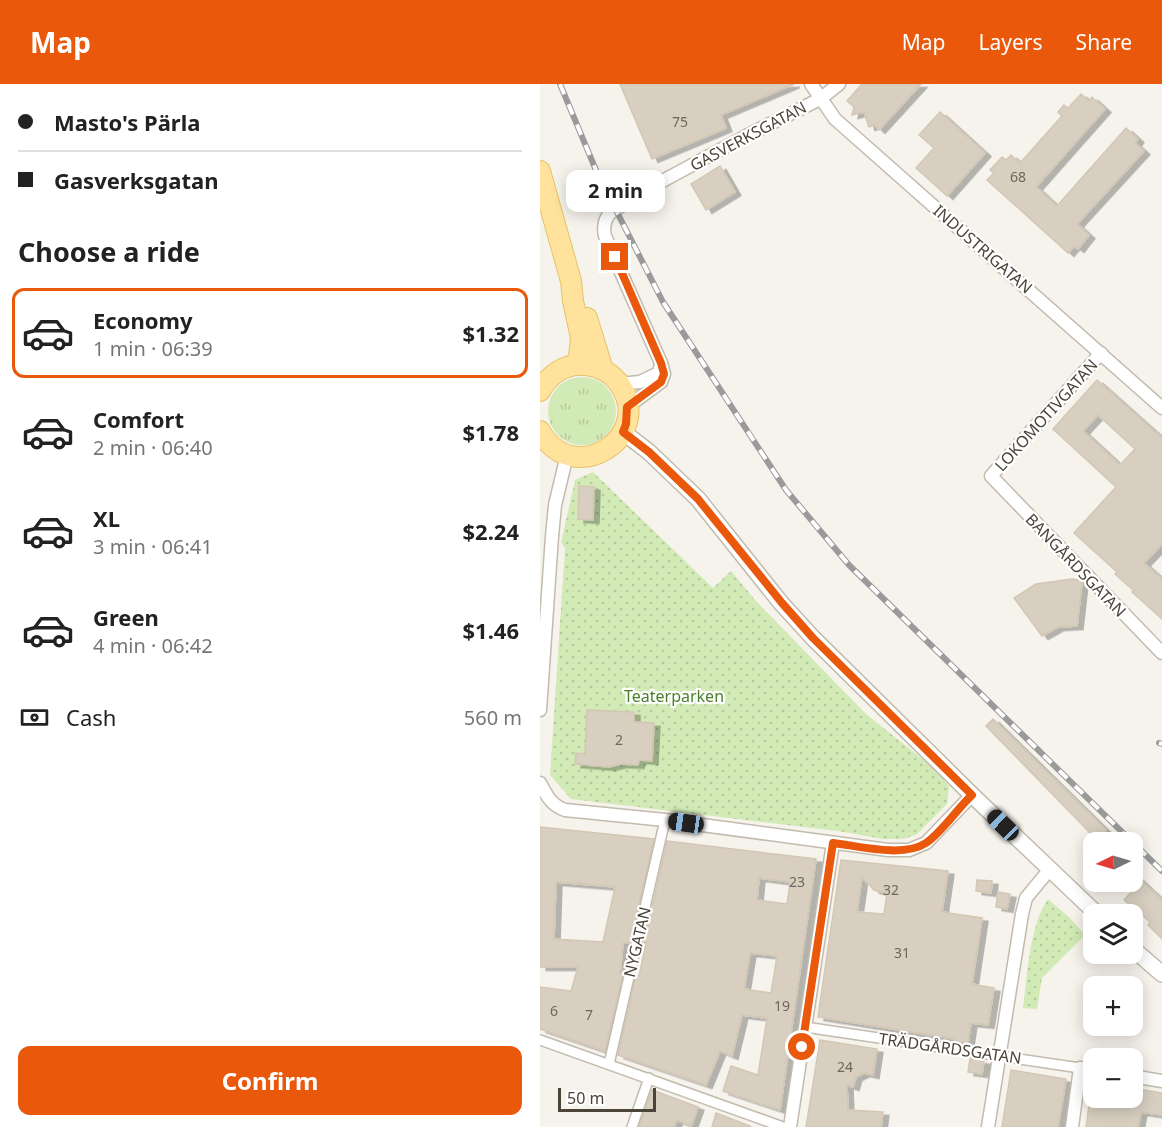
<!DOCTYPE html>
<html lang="en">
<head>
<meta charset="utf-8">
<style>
	:root { --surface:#fff; --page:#f2f2f2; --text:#222; --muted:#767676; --line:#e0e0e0; --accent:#ea580c }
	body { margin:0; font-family:"Noto Sans",sans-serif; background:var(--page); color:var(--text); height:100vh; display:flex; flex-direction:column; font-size:22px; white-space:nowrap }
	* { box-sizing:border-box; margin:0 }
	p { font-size:20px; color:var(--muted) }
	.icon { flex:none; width:33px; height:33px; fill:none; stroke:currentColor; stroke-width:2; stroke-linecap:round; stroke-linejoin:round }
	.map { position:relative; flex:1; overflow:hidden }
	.sheet { display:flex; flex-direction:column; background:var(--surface); width:540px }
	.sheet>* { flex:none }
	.banner { display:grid; align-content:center; height:132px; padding:0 18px; background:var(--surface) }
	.needle { width:39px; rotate:265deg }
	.buttons { position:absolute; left:543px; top:748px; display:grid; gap:12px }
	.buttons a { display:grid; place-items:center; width:60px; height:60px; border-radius:12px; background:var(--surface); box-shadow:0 3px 15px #0003; font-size:30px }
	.scale { position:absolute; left:18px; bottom:15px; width:98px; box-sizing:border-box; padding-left:6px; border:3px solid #4b4439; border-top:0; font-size:16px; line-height:21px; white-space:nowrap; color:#4b4439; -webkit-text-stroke:4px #fff; paint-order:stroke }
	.end { position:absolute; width:27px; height:27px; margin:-14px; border:8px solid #ea580c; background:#fff; box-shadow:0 0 0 3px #fff }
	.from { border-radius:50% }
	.bubble { position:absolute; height:42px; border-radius:12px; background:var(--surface); box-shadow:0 3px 15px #0003; font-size:20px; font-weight:700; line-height:42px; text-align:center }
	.car { position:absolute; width:18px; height:36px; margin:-18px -9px; border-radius:8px; box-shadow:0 0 4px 2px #0007; background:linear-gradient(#222 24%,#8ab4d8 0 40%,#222 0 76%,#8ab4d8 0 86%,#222 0) }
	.banner b { display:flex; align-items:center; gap:21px; height:57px; font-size:22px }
	.banner b+b { border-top:2px solid var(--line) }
	.banner i { width:15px; height:15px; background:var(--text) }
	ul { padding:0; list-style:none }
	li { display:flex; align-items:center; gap:18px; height:90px; margin:0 12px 9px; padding:0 6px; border:3px solid transparent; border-radius:12px }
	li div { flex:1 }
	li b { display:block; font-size:22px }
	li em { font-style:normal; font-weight:700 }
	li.active { border-color:var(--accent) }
	li>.icon { width:54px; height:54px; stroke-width:1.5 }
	h2 { padding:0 18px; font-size:27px; line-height:72px }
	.pay { display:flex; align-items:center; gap:15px; height:66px; padding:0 18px; font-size:22px }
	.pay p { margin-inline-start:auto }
	.button { display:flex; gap:12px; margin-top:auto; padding:12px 18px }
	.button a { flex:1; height:69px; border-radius:12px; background:var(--accent); color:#fff; font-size:24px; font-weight:700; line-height:69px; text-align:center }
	header { display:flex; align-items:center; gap:36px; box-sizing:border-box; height:84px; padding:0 30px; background:var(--accent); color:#fff }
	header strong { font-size:28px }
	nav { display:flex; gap:33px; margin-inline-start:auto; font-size:21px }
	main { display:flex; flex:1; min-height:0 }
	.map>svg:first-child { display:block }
	.grass { fill:url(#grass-tufts) }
	.park { fill:url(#park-dots) }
	.building { fill:#d8cfc1; stroke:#d3c7b4; stroke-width:1.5; fill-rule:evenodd; filter:url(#shadow) }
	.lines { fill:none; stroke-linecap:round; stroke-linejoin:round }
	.pedestrian-casing { stroke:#c2bbae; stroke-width:12 }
	.minor-casing { stroke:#c2bbae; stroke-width:15 }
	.tertiary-casing { stroke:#c2bbae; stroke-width:18 }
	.primary-casing { stroke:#e6c16a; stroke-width:22 }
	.pedestrian { stroke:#fff; stroke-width:9 }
	.minor { stroke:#fff; stroke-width:12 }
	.tertiary { stroke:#fff; stroke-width:15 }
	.primary { stroke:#ffe39c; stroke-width:20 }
	.rail-casing { stroke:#9a9a9a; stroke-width:6 }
	.rail { stroke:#fff; stroke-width:4; stroke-dasharray:11; stroke-linecap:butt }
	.route { stroke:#ea580c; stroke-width:8 }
	.labels { text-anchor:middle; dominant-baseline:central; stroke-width:4.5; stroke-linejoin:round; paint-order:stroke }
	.number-label { font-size:14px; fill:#6e675b }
	.street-label { font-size:16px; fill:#4b4439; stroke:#fff }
	.park-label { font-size:16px; fill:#4a7f2a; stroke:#fff }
</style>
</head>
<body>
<header>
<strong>Map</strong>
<nav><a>Map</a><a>Layers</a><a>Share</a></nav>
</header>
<main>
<section class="sheet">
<div class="banner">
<b><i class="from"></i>Masto's Pärla</b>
<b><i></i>Gasverksgatan</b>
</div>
<h2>Choose a ride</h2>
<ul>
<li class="active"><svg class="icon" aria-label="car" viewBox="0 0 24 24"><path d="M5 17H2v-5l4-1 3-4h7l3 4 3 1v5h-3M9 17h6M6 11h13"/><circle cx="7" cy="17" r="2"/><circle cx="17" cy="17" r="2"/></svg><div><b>Economy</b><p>1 min · 06:39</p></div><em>$1.32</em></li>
<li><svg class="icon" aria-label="car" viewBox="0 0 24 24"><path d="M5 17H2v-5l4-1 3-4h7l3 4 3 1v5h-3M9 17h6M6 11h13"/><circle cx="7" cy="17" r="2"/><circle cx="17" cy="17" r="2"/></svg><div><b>Comfort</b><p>2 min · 06:40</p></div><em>$1.78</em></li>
<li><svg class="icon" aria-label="car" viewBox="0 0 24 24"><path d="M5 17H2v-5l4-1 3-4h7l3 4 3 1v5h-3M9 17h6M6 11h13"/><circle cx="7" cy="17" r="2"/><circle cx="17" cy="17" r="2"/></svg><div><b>XL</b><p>3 min · 06:41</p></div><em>$2.24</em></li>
<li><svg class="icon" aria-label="car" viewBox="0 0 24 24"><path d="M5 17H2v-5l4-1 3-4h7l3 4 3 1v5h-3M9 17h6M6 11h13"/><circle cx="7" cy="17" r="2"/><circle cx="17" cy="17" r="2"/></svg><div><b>Green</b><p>4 min · 06:42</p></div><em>$1.46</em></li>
</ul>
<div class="pay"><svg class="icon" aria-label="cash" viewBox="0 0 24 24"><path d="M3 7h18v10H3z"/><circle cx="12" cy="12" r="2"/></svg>Cash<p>560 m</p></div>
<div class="button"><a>Confirm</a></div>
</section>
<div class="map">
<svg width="622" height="1043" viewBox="0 0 622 1043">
	<defs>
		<pattern id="grass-tufts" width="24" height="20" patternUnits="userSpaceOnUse" patternTransform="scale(1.5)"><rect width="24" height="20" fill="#d2eab5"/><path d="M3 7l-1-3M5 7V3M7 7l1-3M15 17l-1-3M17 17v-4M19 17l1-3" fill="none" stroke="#b6ca9c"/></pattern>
		<pattern id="park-dots" width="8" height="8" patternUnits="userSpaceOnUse" patternTransform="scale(1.5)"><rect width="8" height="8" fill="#d2eab5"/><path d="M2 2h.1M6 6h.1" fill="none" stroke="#b6ca9c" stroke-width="1.8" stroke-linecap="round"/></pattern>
		<filter id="shadow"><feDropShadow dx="6" dy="3.5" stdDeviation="0" flood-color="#0004"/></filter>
	</defs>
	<rect width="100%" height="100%" fill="#f6f3ec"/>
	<!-- grass -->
	<circle class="grass" cx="42" cy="327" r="34"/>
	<!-- park -->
	<g class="park">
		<path d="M53 388 173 504 191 487 216 517 326 630 400 689 409 703 407 720 377 750 364 755H343L298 747 31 715 10 691 25 464 21 459 35 396Z"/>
		<path d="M508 815 531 835 545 851 502 894 497 925 483 924C488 890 489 842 508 815Z"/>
	</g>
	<!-- building -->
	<g class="building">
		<path d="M80 0H254L181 31 186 44 112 75Z"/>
		<path d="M322 0H381L339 46 334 41 329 43 324 28 312 31 314 23 307 17Z"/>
		<path d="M541 10 549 17 552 13 565 25 496 103 517 122 586 44 598 55 595 59 604 67 537 140 549 151 538 165 534 162 528 169 447 96 454 89 450 86 462 73 466 76 471 71 480 79 522 32 518 28 524 21 528 24Z"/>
		<path d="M400 28 445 69 407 112 376 84 394 64 379 51Z"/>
		<path d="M180 82 195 108 166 126 151 100Z"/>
		<path d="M557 296 622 354V460L604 479 622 495V535L592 508 594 507 575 490 577 488 534 449 576 403 513 345ZM558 331 595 365 580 381 543 347Z"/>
		<path d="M39 402 54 403 53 436 38 435Z"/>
		<path d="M532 495 540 496 542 498 537 542 518 543 502 552 474 514 496 500Z"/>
		<path d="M47 626 94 628V638L114 639 112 677 99 676 98 681 81 680 69 683 35 680 36 669 45 670Z"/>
		<path d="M453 635 566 746 556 755 446 642Z"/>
		<path d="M0 743 114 755 90 859H83L80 890H83L65 967 0 945V903L31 907 38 883H0ZM16 798 75 803 63 858 14 855Z"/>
		<path d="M127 757 276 775 240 1026 183 1007 191 982 218 991 227 934 202 931 192 972 180 967 166 1001 78 971 96 891 99 892 106 859H104ZM219 794 250 798 247 820 217 816ZM210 869 237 872 231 909 204 905Z"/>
		<path d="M301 776 408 787 402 828 442 834 432 900 454 904 448 941 431 939 428 959 415 957V955L278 933ZM322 793 334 806 347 809 344 830 317 828Z"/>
		<path d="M592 788 622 816V855L608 841 610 838 584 816 594 805 592 803Z"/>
		<path d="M437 796 452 797 451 809 436 807Z"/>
		<path d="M458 808 470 810 467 825 456 823Z"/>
		<path d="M280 956 337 965 333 991 324 989 316 993 313 1003 307 1001 308 1026 343 1028 341 1043H266Z"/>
		<path d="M430 975 444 977 442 990 428 988Z"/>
		<path d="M471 986 526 995 518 1043H462Z"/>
		<path d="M592 1004 622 1009V1031L601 1028 598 1043H546L550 1014H592Z"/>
		<path d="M112 1006 158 1023 151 1042 137 1036 134 1043H99Z"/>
		<path d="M176 1029 210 1042V1043H172Z"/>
	</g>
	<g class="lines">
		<!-- pedestrian casing -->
		<g class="pedestrian-casing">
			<g id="pedestrian">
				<path d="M265 943 540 984"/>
				<path d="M0 956 243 1043"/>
				<path d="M69 980 125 736"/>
				<path d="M92 1043 109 994"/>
			</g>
		</g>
		<!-- minor casing -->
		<g class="minor-casing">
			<g id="minor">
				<path d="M271 0 295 35 622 324"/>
				<path d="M561 269 451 392 622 569"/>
				<path d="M79 300 100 298 119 289 121 280"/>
				<path d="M87 323 121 298 124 290 121 279 65 152C63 143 64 136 70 129L115 101 206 52 280 15 299 0"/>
				<path d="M0 626 12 452 15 421 27 371"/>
				<path d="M0 699C7 712 11 721 25 726L125 736 348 766H369L386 759 432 711"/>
				<path d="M592 992 622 997"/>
				<path d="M250 1043 293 759"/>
				<path d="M448 1043 482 830 486 814 510 785"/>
				<path d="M532 1043 540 984 554 986"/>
			</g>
		</g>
		<!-- tertiary casing -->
		<g class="tertiary-casing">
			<g id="tertiary">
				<path d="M83 348 109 368 158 415 241 519 273 554 432 711 558 831"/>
				<path d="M592 864 622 890"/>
			</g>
		</g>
		<!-- primary casing -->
		<g class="primary-casing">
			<g id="primary">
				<path d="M0 87 31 197 33 217 41 254 39 273 35 281"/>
				<path d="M47 234 63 286"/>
				<path d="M0 307C9 290 26 279 45 281 59 282 72 289 80 301 115 353 33 406 0 347"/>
			</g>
		</g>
		<!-- pedestrian -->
		<use href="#pedestrian" class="pedestrian"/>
		<!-- minor -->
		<use href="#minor" class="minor"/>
		<!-- tertiary -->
		<use href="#tertiary" class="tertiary"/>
		<!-- primary -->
		<use href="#primary" class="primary"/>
		<!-- rail casing -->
		<g class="rail-casing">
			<g id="rail">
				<path d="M20 0 58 91 123 218 246 406 309 481 622 787"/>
				<path d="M619 659 622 660"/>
			</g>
		</g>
		<!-- rail -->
		<use href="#rail" class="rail"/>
	</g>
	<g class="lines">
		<!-- route -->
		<path class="route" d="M75 173 121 279 124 290 121 298 87 323 86 340 83 348 109 368 158 415 242 519 273 554 432 711C417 725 402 748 386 759 363 774 319 762 293 759L262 963"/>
	</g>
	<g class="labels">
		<!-- number labels -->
		<g class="number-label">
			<text x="140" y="37">75</text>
			<text x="478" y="92">68</text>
			<text x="79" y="655">2</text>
			<text x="257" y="797">23</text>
			<text x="351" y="805">32</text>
			<text x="362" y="868">31</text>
			<text x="242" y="921">19</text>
			<text x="14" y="926">6</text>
			<text x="49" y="930">7</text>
			<text x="305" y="982">24</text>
		</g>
		<!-- street labels -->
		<g class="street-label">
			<text transform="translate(208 52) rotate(-28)">GASVERKSGATAN</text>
			<text transform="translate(443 165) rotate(41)">INDUSTRIGATAN</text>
			<text transform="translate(506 331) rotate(-48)">LOKOMOTIVGATAN</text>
			<text transform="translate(536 481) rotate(46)">BANGÅRDSGATAN</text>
			<text transform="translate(97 858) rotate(-77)">NYGATAN</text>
			<text transform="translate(410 964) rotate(8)">TRÄDGÅRDSGATAN</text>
		</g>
		<!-- park labels -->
		<g class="park-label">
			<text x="134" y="612">Teaterparken</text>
		</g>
	</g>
</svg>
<div class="buttons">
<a><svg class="needle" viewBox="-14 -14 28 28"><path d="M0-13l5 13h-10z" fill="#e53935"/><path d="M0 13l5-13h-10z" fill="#767676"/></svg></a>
<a><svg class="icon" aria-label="layers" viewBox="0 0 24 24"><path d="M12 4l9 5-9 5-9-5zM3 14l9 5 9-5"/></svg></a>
<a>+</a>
<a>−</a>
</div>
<div class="scale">50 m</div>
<i class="end from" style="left:262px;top:963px"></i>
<i class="end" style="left:75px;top:173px"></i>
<div class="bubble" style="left:26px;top:86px;width:99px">2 min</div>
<i class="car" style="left:146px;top:739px;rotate:278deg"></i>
<i class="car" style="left:463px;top:741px;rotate:314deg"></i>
</div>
</main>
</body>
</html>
